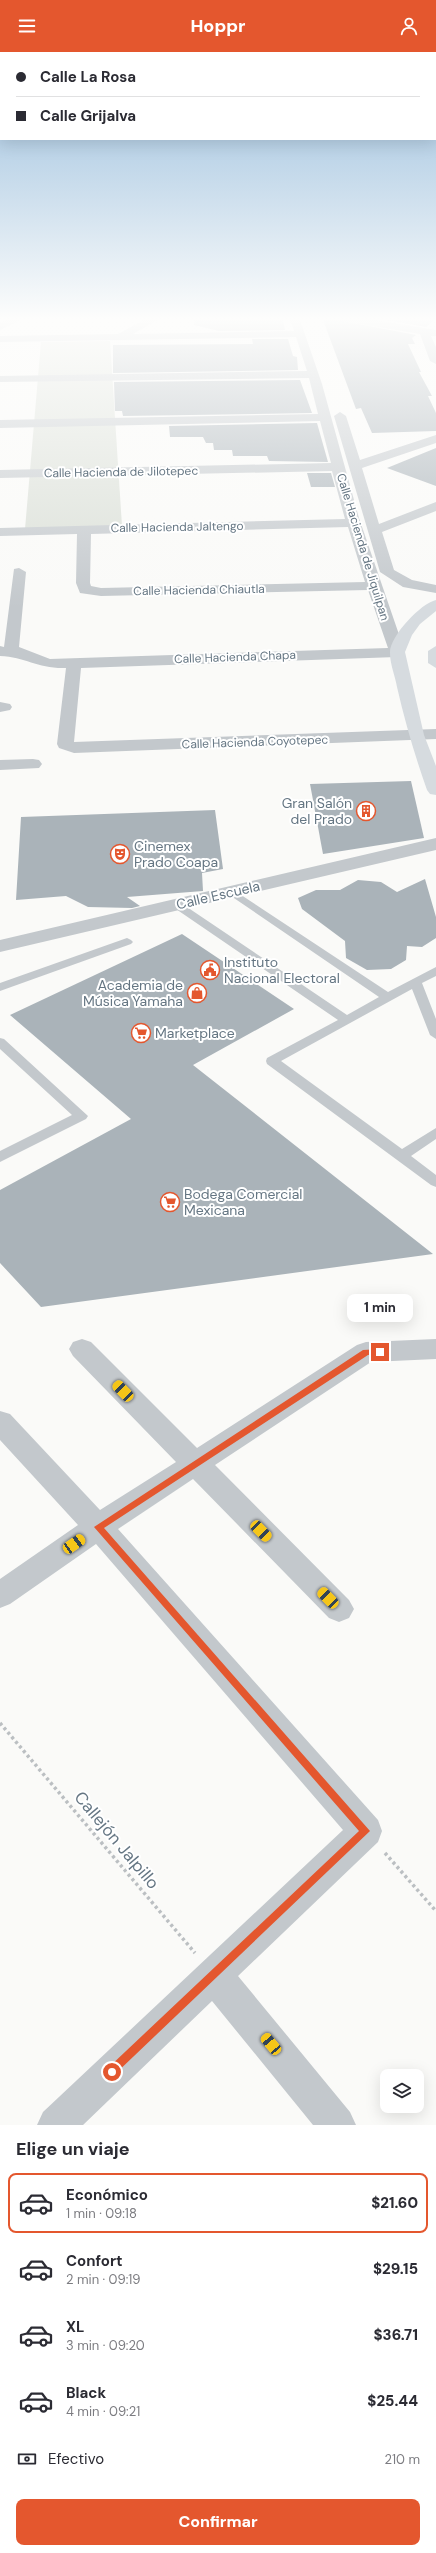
<!DOCTYPE html>
<html lang="es">
<head>
<meta charset="utf-8">
<style>
	:root { --surface:#fff; --page:#f2f2f3; --text:#2b2b33; --muted:#7c7c81; --line:#e1e1e2; --accent:#e4572e }
	body { margin:0; font-family:"DM Sans",sans-serif; background:var(--page); color:var(--text); height:100vh; display:flex; flex-direction:column; font-size:15px; white-space:nowrap }
	* { box-sizing:border-box; margin:0 }
	p { font-size:13px; color:var(--muted) }
	.icon { flex:none; width:22px; height:22px; fill:none; stroke:currentColor; stroke-width:2; stroke-linecap:round; stroke-linejoin:round }
	.map { position:relative; height:2073px; overflow:hidden }
	.details { display:flex; flex-direction:column; background:var(--surface); flex:1 }
	.details>* { flex:none }
	.hud { position:absolute; left:0px; top:0px; width:436px; height:88px; box-shadow:0 4px 16px #0002; display:grid; align-content:center; height:88px; padding:0 16px; background:var(--surface) }
	.buttons { position:absolute; left:380px; top:2017px; display:grid; gap:8px }
	.buttons a { display:grid; place-items:center; width:44px; height:44px; border-radius:8px; background:var(--surface); box-shadow:0 4px 16px #0002; font-size:20px }
	.end { position:absolute; width:18px; height:18px; margin:-9px; border:5px solid #e4572e; background:#fff; box-shadow:0 0 0 2px #fff }
	.from { border-radius:50% }
	.bubble { position:absolute; height:28px; border-radius:8px; background:var(--surface); box-shadow:0 4px 16px #0002; font-size:13px; font-weight:800; line-height:28px; text-align:center }
	.car { position:absolute; width:12px; height:24px; margin:-12px -6px; border-radius:5px; box-shadow:0 0 3px 1px #0007; background:linear-gradient(#f5c518 24%,#345 0 40%,#f5c518 0 76%,#345 0 86%,#f5c518 0) }
	.hud b { display:flex; align-items:center; gap:14px; height:38px; font-size:15px }
	.hud b+b { border-top:1px solid var(--line) }
	.hud i { width:10px; height:10px; background:var(--text) }
	ul { padding:0; list-style:none }
	li { display:flex; align-items:center; gap:12px; height:60px; margin:0 8px 6px; padding:0 8px; border:2px solid transparent; border-radius:8px }
	li div { flex:1 }
	li b { display:block; font-size:15px }
	li em { font-style:normal; font-weight:800 }
	li.selected { border-color:var(--accent) }
	li>.icon { width:36px; height:36px; stroke-width:1.5 }
	h2 { padding:0 16px; font-size:18px; line-height:48px }
	.pay { display:flex; align-items:center; gap:10px; height:44px; padding:0 16px; font-size:15px }
	.pay p { margin-inline-start:auto }
	.button { display:flex; gap:8px; margin-top:auto; padding:8px 16px }
	.button a { flex:1; height:46px; border-radius:8px; background:var(--accent); color:#fff; font-size:16px; font-weight:800; line-height:46px; text-align:center }
	header { display:flex; justify-content:space-between; align-items:center; height:52px; padding:0 16px; background:var(--accent); color:#fff; font-size:18px; font-weight:800 }
	.map>svg:first-child { display:block }
	.green { fill:#dadfd7 }
	.building { fill:#aab3b9 }
	.lines { fill:none; stroke-linecap:round; stroke-linejoin:round }
	.path { stroke:#bbbfc2; stroke-width:3.5; stroke-dasharray:3 3; stroke-linecap:butt }
	.service { fill:#c3c8cc; fill-rule:evenodd }
	.minor { fill:#c3c8cc; fill-rule:evenodd }
	.secondary { fill:#d6dbdf; fill-rule:evenodd }
	.route { fill:#e4572e }
	.labels { text-anchor:middle; dominant-baseline:central; stroke-width:4; stroke-linejoin:round; paint-order:stroke }
	.far-street-label { font-size:12px; fill:#657683; stroke:#fff }
	.poi-label { font-size:14px; fill:#657683; stroke:#fff; text-anchor:start }
	.street-label { font-size:14px; fill:#657683; stroke:#fff }
	.near-street-label { font-size:17px; fill:#657683; stroke:#fff }
</style>
</head>
<body>
<header><svg class="icon" aria-label="menu" viewBox="0 0 24 24"><path d="M4 6h16M4 12h16M4 18h16"/></svg>Hoppr<svg class="icon" aria-label="person" viewBox="0 0 24 24"><circle cx="12" cy="8" r="4"/><path d="M4 21q1-7 8-7t8 7"/></svg></header>
<div class="map">
<svg width="436" height="2073" viewBox="0 0 436 2073">
	<rect width="100%" height="100%" fill="#fafaf8"/>
	<!-- green -->
	<path class="green" d="M110 289 122 474 25 477 41 290Z"/>
	<!-- building -->
	<g class="building">
		<path d="M195 265H282L285 278 219 279 194 273Z"/>
		<path d="M322 265 416 283 412 286 415 292H408L421 320H419L432 344H428L436 361V379L372 381 361 356 356 357Z"/>
		<path d="M369 265H436V267L426 275Z"/>
		<path d="M252 287H288L293 304 297 305 298 318 113 321V293L253 292Z"/>
		<path d="M300 328 312 361 123 364 122 359H115L114 330Z"/>
		<path d="M317 371 328 410 269 409 267 404H233L232 398H214L213 391H206L203 385H170L169 374Z"/>
		<path d="M436 396V434L387 416Z"/>
		<path d="M307 421H331L335 435H311Z"/>
		<path d="M411 729 424 786 323 802 310 732Z"/>
		<path d="M215 758 223 817 202 821 203 839 127 845 140 854 132 856 88 855 66 844 16 848 21 765Z"/>
		<path d="M425 827 436 865V886L422 895 407 894 406 908 391 917 367 918 346 906 345 889 302 857 298 846 316 838H340L358 828 381 830 397 840Z"/>
		<path d="M182 882 294 957 193 1013 433 1202 41 1255 0 1211V1138L131 1067 10 963Z"/>
	</g>
	<g class="lines">
		<!-- path -->
		<g class="path">
			<path d="M0 1671 195 1901"/>
			<path d="M385 1801 436 1859"/>
		</g>
		<!-- service -->
		<g class="service">
			<path d="M232 837 388 940 436 915V924L422 931 436 967V987L430 983 412 937 281 1009 402 1097 436 1076V1087L411 1104 436 1123V1135L431 1133 267 1012 266 1009 267 1006 338 968 173 855 171 853 173 851H181L347 963 379 945 228 842 226 840 228 838Z"/>
			<path d="M127 886 131 888 133 890 131 892 0 939V931Z"/>
			<path d="M0 986 4 987 88 1064 86 1067 0 1110V1099L72 1063 0 997Z"/>
		</g>
		<!-- minor -->
		<g class="minor">
			<path d="M12 265H27L0 278V271Z"/>
			<path d="M149 265H163L133 282 294 279 289 265H299L322 332 359 466 405 600 397 605 81 616 74 690 436 677V687L74 701 59 696 57 692 66 616C38 617 26 605 0 604V594L4 595 14 517 19 516 26 520 19 595 50 607 388 596 368 538 101 544 80 541 76 531 77 482 0 484V476L345 467 332 419 0 426V418L331 411 320 369 0 376V368L318 362 309 326 0 330V324L307 319 296 285 0 290V284L118 282ZM348 475 365 530 101 536 91 534 90 531 91 482Z"/>
			<path d="M331 265H358L436 278V284H431L436 295V312L430 309 420 282 336 268Z"/>
			<path d="M340 360 346 364 360 408 436 383V391L362 416 379 472 436 450V459L382 480 394 518 412 528 436 533V541L403 535 380 520 334 364Z"/>
			<path d="M0 650 10 652 12 655 10 658 0 660Z"/>
			<path d="M33 707 39 708 42 712 39 716 0 718V708Z"/>
			<path d="M436 786V798L0 900V888Z"/>
			<path d="M82 1287 91 1290 197 1396 357 1293 366 1290 436 1287V1307L371 1310 215 1413 349 1548 354 1557 349 1566 339 1570 329 1566 193 1427 118 1477 378 1768 382 1779 378 1790 238 1924 350 2060 356 2073H313L212 1949 83 2073H37L43 2060 343 1778 96 1492 10 1552 0 1556V1527L78 1473 0 1388V1359L10 1362 100 1458 176 1410 73 1304 69 1297 73 1290Z"/>
		</g>
		<!-- secondary -->
		<g class="secondary">
			<path d="M436 548V559L420 572 412 583 405 600 424 683 436 714V743L430 742 427 738C415 704 405 670 397 635 395 624 390 612 390 601 389 585 421 551 436 548Z"/>
			<path d="M436 594V616L428 611V599Z"/>
		</g>
	</g>
	<!-- sky -->
	<linearGradient id="sky" x2="0" y2="1"><stop stop-color="#96bcdc"/><stop offset="0.48" stop-color="#fdfdfc"/><stop offset="1" stop-color="#fdfdfc" stop-opacity="0"/></linearGradient>
	<rect width="436" height="556" fill="url(#sky)"/>
	<!-- route -->
	<path class="route" d="M380 1297 384 1300 383 1302 368 1303 104 1476 370 1779 112 2025 107 2020 108 2016 359 1779 94 1475 363 1298Z"/>
	<!-- icons -->
	<defs>
		<g id="building-ring" transform="scale(1)"><circle r="9.5" fill="#fff" stroke="#e4572e" stroke-width="1.5"/><path d="M-4-6H4V6H1V3H-1V6H-4ZM-2.5-4.3h1.7v1.8h-1.7ZM.8-4.3h1.7v1.8H.8ZM-2.5-1h1.7V.8h-1.7ZM.8-1h1.7V.8H.8Z" fill="#e4572e"/></g>
		<g id="theatre-ring" transform="scale(1)"><circle r="9.5" fill="#fff" stroke="#e4572e" stroke-width="1.5"/><path d="M-5-5.5Q0-4 5-5.5V0Q5 5 0 6Q-5 5-5 0ZM-3.3-2.5H-1v1.5H-3.3ZM1-2.5H3.3v1.5H1ZM-2.8 1Q0 5.5 2.8 1Z" fill="#e4572e"/></g>
		<g id="civic-ring" transform="scale(1)"><circle r="9.5" fill="#fff" stroke="#e4572e" stroke-width="1.5"/><path d="M-.6-6.5H3V-4.5H.6V-3L4-1V1h2V6H-6V1h2V-1L-.6-3ZM-1.2 2.5V6h2.4V2.5Z" fill="#e4572e"/></g>
		<g id="shop-ring" transform="scale(1)"><circle r="9.5" fill="#fff" stroke="#e4572e" stroke-width="1.5"/><path d="M-5-2.5h2.3a2.7 3.5 0 0 1 5.4 0H5L5.5 6h-11ZM-1.5-2.5h3a1.5 2.3 0 0 0-3 0Z" fill="#e4572e"/></g>
		<g id="supermarket-ring" transform="scale(1)"><circle r="9.5" fill="#fff" stroke="#e4572e" stroke-width="1.5"/><path d="M-6-5.5h2.5l.6 2H6L4.5 2H-2.5L-4.4-4H-6ZM-1.5 3.2a1.3 1.3 0 1 0 .1 0ZM3 3.2a1.3 1.3 0 1 0 .1 0Z" fill="#e4572e"/></g>
	</defs>
	<g fill-rule="evenodd">
		<use href="#building-ring" x="366" y="759"/>
		<use href="#theatre-ring" x="120" y="802"/>
		<use href="#civic-ring" x="210" y="918"/>
		<use href="#shop-ring" x="197" y="941"/>
		<use href="#supermarket-ring" x="141" y="981"/>
		<use href="#supermarket-ring" x="170" y="1150"/>
	</g>
	<g class="labels">
		<!-- far-street labels -->
		<g class="far-street-label">
			<text transform="translate(121 420) rotate(-1)">Calle Hacienda de Jilotepec</text>
			<text transform="translate(177 475) rotate(-1)">Calle Hacienda Jaltengo</text>
			<text transform="translate(363 495) rotate(73)">Calle Hacienda de Jiquilpan</text>
			<text transform="translate(199 538) rotate(-1)">Calle Hacienda Chiautla</text>
			<text transform="translate(235 605) rotate(-2)">Calle Hacienda Chapa</text>
			<text transform="translate(255 690) rotate(-2)">Calle Hacienda Coyotepec</text>
		</g>
		<!-- poi labels -->
		<g class="poi-label">
			<text x="352" y="751" text-anchor="end">Gran Salón<tspan x="352" dy="16">del Prado</tspan></text>
			<text x="134" y="794">Cinemex<tspan x="134" dy="16">Prado Coapa</tspan></text>
			<text x="224" y="910">Instituto<tspan x="224" dy="16">Nacional Electoral</tspan></text>
			<text x="183" y="933" text-anchor="end">Academia de<tspan x="183" dy="16">Música Yamaha</tspan></text>
			<text x="155" y="981">Marketplace</text>
			<text x="184" y="1142">Bodega Comercial<tspan x="184" dy="16">Mexicana</tspan></text>
		</g>
		<!-- street labels -->
		<g class="street-label">
			<text transform="translate(218 843) rotate(-13)">Calle Escuela</text>
		</g>
		<!-- near-street labels -->
		<g class="near-street-label">
			<text transform="translate(117 1788) rotate(50)">Callejón Jalpillo</text>
		</g>
	</g>
</svg>
<div class="buttons">
<a><svg class="icon" aria-label="layers" viewBox="0 0 24 24"><path d="M12 4l9 5-9 5-9-5zM3 14l9 5 9-5"/></svg></a>
</div>
<i class="end from" style="left:112px;top:2020px"></i>
<i class="end" style="left:380px;top:1300px"></i>
<div class="bubble" style="left:347px;top:1242px;width:66px">1 min</div>
<i class="car" style="left:123px;top:1339px;rotate:316deg"></i>
<i class="car" style="left:261px;top:1479px;rotate:135deg"></i>
<i class="car" style="left:74px;top:1492px;rotate:55deg"></i>
<i class="car" style="left:328px;top:1546px;rotate:315deg"></i>
<i class="car" style="left:271px;top:1992px;rotate:320deg"></i>
<div class="hud">
<b><i class="from"></i>Calle La Rosa</b>
<b><i></i>Calle Grijalva</b>
</div>
</div>
<section class="details">
<h2>Elige un viaje</h2>
<ul>
<li class="selected"><svg class="icon" aria-label="car" viewBox="0 0 24 24"><path d="M5 17H2v-5l4-1 3-4h7l3 4 3 1v5h-3M9 17h6M6 11h13"/><circle cx="7" cy="17" r="2"/><circle cx="17" cy="17" r="2"/></svg><div><b>Económico</b><p>1 min · 09:18</p></div><em>$21.60</em></li>
<li><svg class="icon" aria-label="car" viewBox="0 0 24 24"><path d="M5 17H2v-5l4-1 3-4h7l3 4 3 1v5h-3M9 17h6M6 11h13"/><circle cx="7" cy="17" r="2"/><circle cx="17" cy="17" r="2"/></svg><div><b>Confort</b><p>2 min · 09:19</p></div><em>$29.15</em></li>
<li><svg class="icon" aria-label="car" viewBox="0 0 24 24"><path d="M5 17H2v-5l4-1 3-4h7l3 4 3 1v5h-3M9 17h6M6 11h13"/><circle cx="7" cy="17" r="2"/><circle cx="17" cy="17" r="2"/></svg><div><b>XL</b><p>3 min · 09:20</p></div><em>$36.71</em></li>
<li><svg class="icon" aria-label="car" viewBox="0 0 24 24"><path d="M5 17H2v-5l4-1 3-4h7l3 4 3 1v5h-3M9 17h6M6 11h13"/><circle cx="7" cy="17" r="2"/><circle cx="17" cy="17" r="2"/></svg><div><b>Black</b><p>4 min · 09:21</p></div><em>$25.44</em></li>
</ul>
<div class="pay"><svg class="icon" aria-label="cash" viewBox="0 0 24 24"><path d="M3 7h18v10H3z"/><circle cx="12" cy="12" r="2"/></svg>Efectivo<p>210 m</p></div>
<div class="button"><a>Confirmar</a></div>
</section>
</body>
</html>
